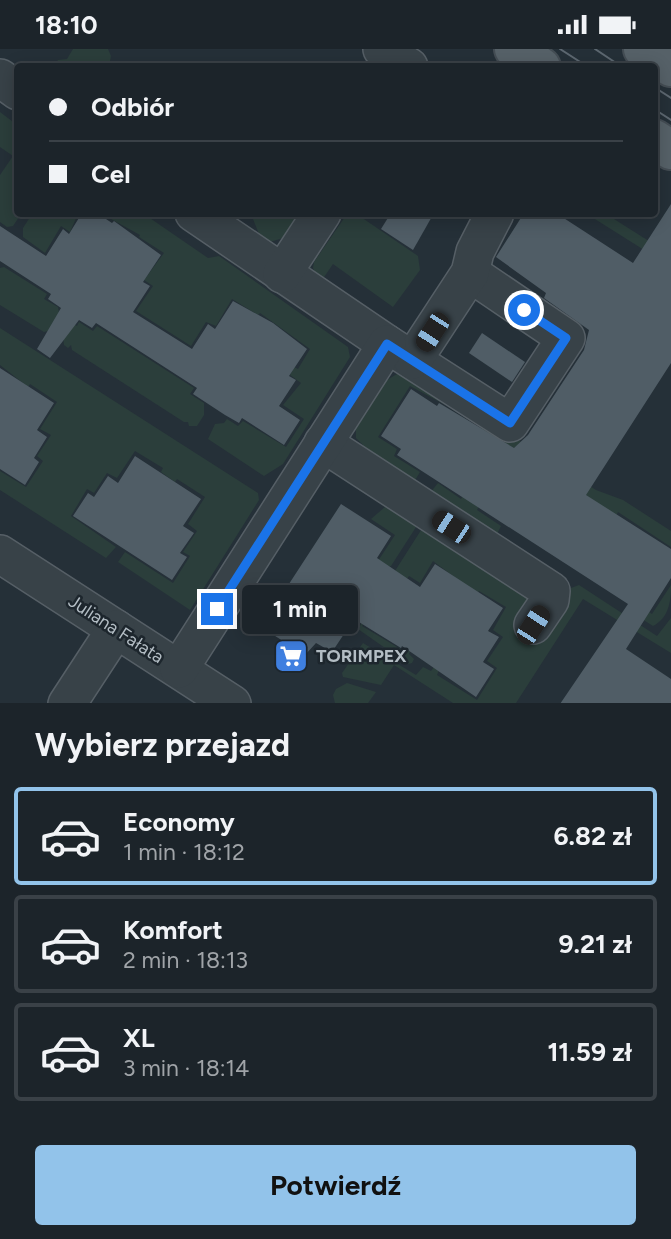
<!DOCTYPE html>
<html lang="pl">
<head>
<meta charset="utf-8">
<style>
	:root { --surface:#1c242a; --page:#252c32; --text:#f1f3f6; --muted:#a0a4a8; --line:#3a4147; --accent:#92c3ea }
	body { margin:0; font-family:Figtree,sans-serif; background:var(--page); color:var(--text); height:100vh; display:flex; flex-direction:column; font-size:26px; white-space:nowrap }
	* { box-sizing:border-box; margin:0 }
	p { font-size:23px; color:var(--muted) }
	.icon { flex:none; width:38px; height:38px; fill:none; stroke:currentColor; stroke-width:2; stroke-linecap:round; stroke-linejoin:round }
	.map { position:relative; height:654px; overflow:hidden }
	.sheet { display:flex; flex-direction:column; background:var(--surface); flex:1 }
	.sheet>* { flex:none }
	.top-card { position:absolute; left:14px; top:14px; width:644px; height:154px; border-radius:7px; box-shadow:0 4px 18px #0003,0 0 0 2px var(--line); display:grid; align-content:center; height:154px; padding:0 35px; background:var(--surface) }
	.end { position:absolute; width:32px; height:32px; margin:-16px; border:9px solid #1a73e8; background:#fff; box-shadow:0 0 0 4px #fff }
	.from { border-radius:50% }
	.bubble { position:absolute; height:49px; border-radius:7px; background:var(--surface); box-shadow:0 4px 18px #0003,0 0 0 2px var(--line); font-size:23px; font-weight:700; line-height:49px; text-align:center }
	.car { position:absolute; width:21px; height:42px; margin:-21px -10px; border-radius:9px; box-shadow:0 0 5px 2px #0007; background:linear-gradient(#222 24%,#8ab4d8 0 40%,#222 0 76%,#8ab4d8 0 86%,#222 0) }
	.top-card b { display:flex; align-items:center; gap:24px; height:66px; font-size:26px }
	.top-card b+b { border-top:2px solid var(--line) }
	.top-card i { width:18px; height:18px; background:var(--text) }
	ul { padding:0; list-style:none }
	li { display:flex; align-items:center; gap:21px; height:98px; margin:0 14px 10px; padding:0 21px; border:4px solid var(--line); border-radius:7px }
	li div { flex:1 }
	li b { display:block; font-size:26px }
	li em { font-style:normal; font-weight:700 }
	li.active { border-color:var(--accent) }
	li>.icon { width:63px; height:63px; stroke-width:1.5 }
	h2 { padding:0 35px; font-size:32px; line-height:84px }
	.cta { display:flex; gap:14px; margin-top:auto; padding:14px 35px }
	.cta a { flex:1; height:80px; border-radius:7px; background:var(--accent); color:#111; font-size:28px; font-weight:700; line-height:80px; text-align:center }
	.status { display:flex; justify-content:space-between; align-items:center; height:49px; padding:0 35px; background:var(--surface); direction:ltr }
	.status svg { height:19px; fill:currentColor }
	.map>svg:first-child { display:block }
	.green { fill:#2b3e3b }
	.building { fill:#505d66 }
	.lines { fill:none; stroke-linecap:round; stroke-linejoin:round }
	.street-casing { stroke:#565f66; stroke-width:40 }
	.primary-casing { stroke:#444d54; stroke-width:42 }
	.street { stroke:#384248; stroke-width:37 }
	.primary { stroke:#566168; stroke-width:38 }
	.tram { stroke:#5d6871; stroke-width:2 }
	.route { stroke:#1a73e8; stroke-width:9 }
	.labels { text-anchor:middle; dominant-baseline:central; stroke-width:5; stroke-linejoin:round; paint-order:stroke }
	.street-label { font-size:18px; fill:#b3bdc4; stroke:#1d262d }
	.poi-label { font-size:18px; font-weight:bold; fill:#b3bdc4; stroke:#1d262d; text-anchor:start }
</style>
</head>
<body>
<div class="status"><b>18:10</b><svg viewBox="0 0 49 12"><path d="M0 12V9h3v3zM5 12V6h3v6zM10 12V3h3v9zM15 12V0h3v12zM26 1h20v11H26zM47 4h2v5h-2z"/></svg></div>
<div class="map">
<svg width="671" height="655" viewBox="0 0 671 655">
	<rect width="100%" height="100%" fill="#253038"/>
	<!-- green -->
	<g class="green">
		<path d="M73 0H108L111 7 109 17 54 16 58 11 67 10Z"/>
		<path d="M0 63 17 76 18 164 21 165 13 177 7 178 0 173V126L13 107 0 98Z"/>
		<path d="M355 164 418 207 420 221 393 258 333 215 320 234 313 219 314 213 347 165Z"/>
		<path d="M32 165V164L78 165 70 183 61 177 45 204 23 188V179Z"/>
		<path d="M102 165H144L208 209 219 207 348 298 350 308 283 415 264 427 208 390 215 375 224 374 227 370 238 377 243 372 286 398 304 370 283 356 301 334 290 326 294 318 298 320 310 300 260 264 258 266 232 250 216 277 206 273 191 297 136 262 153 237 144 231 164 204 139 188 140 186Z"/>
		<path d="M251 165H300L283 189 270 193 259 185Z"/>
		<path d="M587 165H606L671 206V218Z"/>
		<path d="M4 218 47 245 44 250 58 258 60 270 52 281 44 283 0 256V219Z"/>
		<path d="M79 273 93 282 97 277 194 339 190 345 204 354V366L197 377H189L188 373H184L72 301 71 296 68 299 64 296 63 287 72 274 77 277Z"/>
		<path d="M0 279 258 444 259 451 190 561 118 513 125 503 173 534 190 507 183 503 197 482 188 475 205 448 177 430 175 433 161 423 163 419 135 402 117 429 107 424 94 444 87 440 71 467 116 498 106 509 0 441V422L26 438 43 412 37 407 51 386 40 380 57 353 30 335 28 338 0 316Z"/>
		<path d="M397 325 446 344 535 402 526 414 480 382 483 376 410 337 378 388 397 400 394 407 420 423 414 433 360 401 363 396 356 389V380L387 331Z"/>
		<path d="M574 427 596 441 623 451 671 482V498L618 463 615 469 566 439Z"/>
		<path d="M438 434 461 450 464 445 480 455 477 461 501 477 497 485 430 444Z"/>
		<path d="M395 457 418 475 391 517 387 518 378 512 395 486 371 470 385 458Z"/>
		<path d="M423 478 527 544 541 582 571 539 579 536 657 587 671 569V604L583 550 516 654H453L394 616 381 636 343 628 342 624 363 594 416 626 423 618 431 622 434 618 439 621 437 626 477 651 497 619 487 612 503 588 493 581 506 558 479 542 477 545 433 512 420 534 409 527 392 551 383 545 362 577 402 601 405 598 411 601 409 605 414 610 412 614 408 615 358 580Z"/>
		<path d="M671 536C671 552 669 569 653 577L642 570 645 560 652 565Z"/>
		<path d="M347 634 376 643 368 654H335L333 646 336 640Z"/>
	</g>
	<!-- building -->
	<g class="building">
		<path d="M671 155V314L586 446 671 500V529L626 600 671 630V655H560L628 555 397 406 401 400 381 387 411 340 437 357 439 354 514 399 528 386 584 301 589 281 544 249 546 244 496 208 524 164H556L633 214Z"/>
		<path d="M82 164H97L112 174 114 172 161 206 143 233 150 237 133 263 192 300 208 275 215 280 233 252 273 274 307 300 289 327 296 331 279 357 300 371 284 396 242 369 239 374 225 366 193 345 197 339 96 274 92 279 79 271 50 309 37 300 61 259 48 250 51 245 0 212V177L46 207 63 180 69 185Z"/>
		<path d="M391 164H434L413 201 381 180Z"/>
		<path d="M482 284 525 313 512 333 469 304Z"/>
		<path d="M0 319 54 354 37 381 47 388 34 409 39 413 25 436 0 420Z"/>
		<path d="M135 407 201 450 183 477 194 484 180 504 187 508 172 531 73 467 88 444 94 448 108 427 118 434Z"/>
		<path d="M341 455 391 487 377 509 420 538 435 515 503 559 488 582 499 588 483 613 494 620 476 648 402 597 401 599 354 570 332 603 316 594 305 606 261 578Z"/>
	</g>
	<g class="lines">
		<!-- street casing -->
		<g class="street-casing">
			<g id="street">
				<path d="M382 0 409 18"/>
				<path d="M0 29 18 42"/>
				<path d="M194 164 387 295 510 374 566 289 470 224"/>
				<path d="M282 225 322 164"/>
				<path d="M413 311 470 224 475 203 495 164"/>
				<path d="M323 394 551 542 550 551 533 576"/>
				<path d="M0 505 232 655"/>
				<path d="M179 620 387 295"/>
				<path d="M67 655 116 580"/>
			</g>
		</g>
		<!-- primary casing -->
		<g class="primary-casing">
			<g id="primary">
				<path d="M514 0 541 18"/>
				<path d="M643 0 671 18"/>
				<path d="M654 90 671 101"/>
			</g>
		</g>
		<!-- street -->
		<use href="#street" class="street"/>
		<!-- primary -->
		<use href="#primary" class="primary"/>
		<!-- tram -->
		<g class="tram">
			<path d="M560 0 588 18"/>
			<path d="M595 0 622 18"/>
			<path d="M654 38 671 49"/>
			<path d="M654 60 671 71"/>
		</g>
	</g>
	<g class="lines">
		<!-- route -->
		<path class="route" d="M217 560 387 295 510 374 566 289 524 261"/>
	</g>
	<!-- icons -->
	<defs>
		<g id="supermarket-square" transform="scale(1.75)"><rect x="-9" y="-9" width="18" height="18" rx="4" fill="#3f7fe0" stroke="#1d262d"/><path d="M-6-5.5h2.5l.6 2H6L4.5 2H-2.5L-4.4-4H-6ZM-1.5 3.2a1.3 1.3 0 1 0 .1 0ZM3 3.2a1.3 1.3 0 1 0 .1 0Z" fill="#fff"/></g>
	</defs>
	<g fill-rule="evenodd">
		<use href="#supermarket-square" x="291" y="607"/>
	</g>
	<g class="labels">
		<!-- street labels -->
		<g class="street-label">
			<text transform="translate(116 580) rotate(33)">Juliana Fałata</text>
		</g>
		<!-- poi labels -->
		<g class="poi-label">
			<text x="316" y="607">TORIMPEX</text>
		</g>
	</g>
</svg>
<i class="end from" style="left:524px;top:261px"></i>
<i class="end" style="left:217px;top:560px"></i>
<div class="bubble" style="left:242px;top:536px;width:116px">1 min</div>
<i class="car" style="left:432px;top:283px;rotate:213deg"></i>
<i class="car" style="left:451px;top:478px;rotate:303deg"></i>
<i class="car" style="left:533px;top:576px;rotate:33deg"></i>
<div class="top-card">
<b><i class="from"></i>Odbiór</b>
<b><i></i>Cel</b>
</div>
</div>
<section class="sheet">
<h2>Wybierz przejazd</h2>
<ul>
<li class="active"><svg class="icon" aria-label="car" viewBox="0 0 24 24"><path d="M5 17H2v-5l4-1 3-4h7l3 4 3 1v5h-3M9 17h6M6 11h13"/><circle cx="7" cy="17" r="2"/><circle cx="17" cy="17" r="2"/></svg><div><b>Economy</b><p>1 min · 18:12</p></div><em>6.82 zł</em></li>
<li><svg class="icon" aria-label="car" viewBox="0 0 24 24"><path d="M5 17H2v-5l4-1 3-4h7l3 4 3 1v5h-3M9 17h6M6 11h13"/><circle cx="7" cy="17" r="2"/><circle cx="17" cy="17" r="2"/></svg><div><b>Komfort</b><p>2 min · 18:13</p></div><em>9.21 zł</em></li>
<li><svg class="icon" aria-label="car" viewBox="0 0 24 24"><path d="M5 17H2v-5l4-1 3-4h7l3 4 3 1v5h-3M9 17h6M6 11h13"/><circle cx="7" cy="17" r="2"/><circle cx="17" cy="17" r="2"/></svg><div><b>XL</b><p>3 min · 18:14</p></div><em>11.59 zł</em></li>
</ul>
<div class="cta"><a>Potwierdź</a></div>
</section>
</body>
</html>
